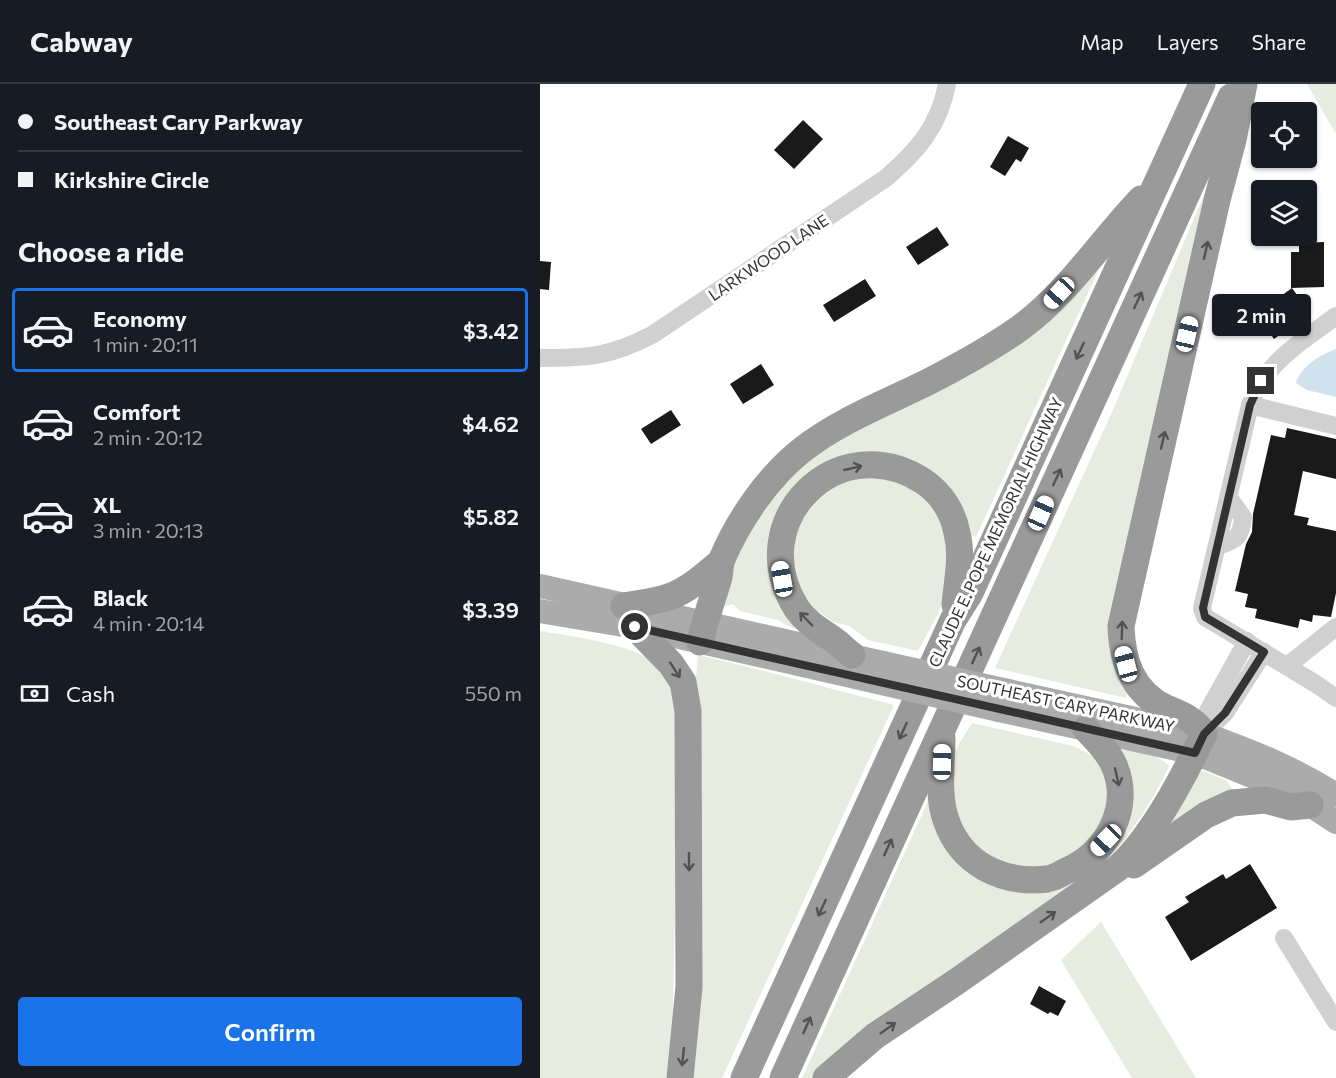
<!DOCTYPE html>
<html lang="en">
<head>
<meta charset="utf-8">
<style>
	:root { --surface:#171b24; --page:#20242c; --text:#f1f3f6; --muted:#9ea1a6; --line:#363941; --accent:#1a73e8 }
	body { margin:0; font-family:Commissioner,sans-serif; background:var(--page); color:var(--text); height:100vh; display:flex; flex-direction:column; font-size:22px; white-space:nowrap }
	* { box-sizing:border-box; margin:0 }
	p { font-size:20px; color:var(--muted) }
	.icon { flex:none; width:33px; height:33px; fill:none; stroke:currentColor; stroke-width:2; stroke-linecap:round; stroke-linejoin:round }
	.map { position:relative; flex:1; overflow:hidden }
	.panel { display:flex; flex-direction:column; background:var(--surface); width:540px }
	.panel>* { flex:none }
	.banner { display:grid; align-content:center; height:132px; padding:0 18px; background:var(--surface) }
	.tools { position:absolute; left:711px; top:18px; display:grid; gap:12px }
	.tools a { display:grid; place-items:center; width:66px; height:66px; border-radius:6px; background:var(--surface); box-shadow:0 2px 4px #0004; font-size:30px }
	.end { position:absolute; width:27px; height:27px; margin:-14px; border:8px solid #333; background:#fff; box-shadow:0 0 0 3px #fff }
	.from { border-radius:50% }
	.bubble { position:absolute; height:42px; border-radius:6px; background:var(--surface); box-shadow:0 2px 4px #0004; font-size:20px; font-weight:600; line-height:42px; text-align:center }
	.car { position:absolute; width:18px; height:36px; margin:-18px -9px; border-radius:8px; box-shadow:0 0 4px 2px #0007; background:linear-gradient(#fff 24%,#345 0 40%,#fff 0 76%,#345 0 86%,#fff 0) }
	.banner b { display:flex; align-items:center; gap:21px; height:57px; font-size:22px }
	.banner b+b { border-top:2px solid var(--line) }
	.banner i { width:15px; height:15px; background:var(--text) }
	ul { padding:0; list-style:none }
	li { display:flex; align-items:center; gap:18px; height:84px; margin:0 12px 9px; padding:0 6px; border:3px solid transparent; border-radius:6px }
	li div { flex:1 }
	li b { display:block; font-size:22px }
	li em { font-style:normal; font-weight:600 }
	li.on { border-color:var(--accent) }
	li>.icon { width:54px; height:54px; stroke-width:1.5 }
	h2 { padding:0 18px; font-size:27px; line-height:72px }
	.pay { display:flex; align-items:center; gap:15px; height:66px; padding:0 18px; font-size:22px }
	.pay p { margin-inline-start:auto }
	.button { display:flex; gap:12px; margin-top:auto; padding:12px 18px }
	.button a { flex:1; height:69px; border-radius:6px; background:var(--accent); color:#fff; font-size:24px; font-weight:600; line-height:69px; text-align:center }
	header { display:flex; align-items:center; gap:36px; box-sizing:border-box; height:84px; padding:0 30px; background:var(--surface); border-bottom:2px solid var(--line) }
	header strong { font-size:28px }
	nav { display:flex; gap:33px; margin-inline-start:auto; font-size:21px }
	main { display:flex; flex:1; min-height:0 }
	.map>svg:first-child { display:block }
	.green { fill:#e6ecdf }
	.water { fill:#cfe2ee }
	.building { fill:#1a1a1a }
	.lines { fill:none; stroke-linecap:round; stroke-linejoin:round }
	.minor { stroke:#d0d0d0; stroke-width:18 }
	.major { stroke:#ababab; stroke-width:24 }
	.highway { stroke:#9a9a9a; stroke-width:27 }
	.major-bridge { stroke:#ababab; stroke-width:24 }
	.oneway { stroke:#525252 }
	.route { stroke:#333; stroke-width:8 }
	.labels { text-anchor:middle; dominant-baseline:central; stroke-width:6; stroke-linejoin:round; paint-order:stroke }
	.street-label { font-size:16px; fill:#333; stroke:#fff }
</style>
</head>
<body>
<header>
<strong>Cabway</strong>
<nav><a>Map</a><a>Layers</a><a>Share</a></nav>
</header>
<main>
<section class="panel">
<div class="banner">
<b><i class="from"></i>Southeast Cary Parkway</b>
<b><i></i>Kirkshire Circle</b>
</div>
<h2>Choose a ride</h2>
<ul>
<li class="on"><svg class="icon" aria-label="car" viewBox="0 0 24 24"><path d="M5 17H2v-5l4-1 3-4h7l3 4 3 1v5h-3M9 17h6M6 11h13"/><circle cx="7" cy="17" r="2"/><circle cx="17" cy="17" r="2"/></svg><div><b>Economy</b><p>1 min · 20:11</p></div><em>$3.42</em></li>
<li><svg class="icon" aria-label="car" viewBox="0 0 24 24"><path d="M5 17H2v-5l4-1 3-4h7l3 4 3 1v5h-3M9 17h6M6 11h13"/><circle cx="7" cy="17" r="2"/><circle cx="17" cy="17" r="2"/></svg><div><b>Comfort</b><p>2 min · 20:12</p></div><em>$4.62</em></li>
<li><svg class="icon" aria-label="car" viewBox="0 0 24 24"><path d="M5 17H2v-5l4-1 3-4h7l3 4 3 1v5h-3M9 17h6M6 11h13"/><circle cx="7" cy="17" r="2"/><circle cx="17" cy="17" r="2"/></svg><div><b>XL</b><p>3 min · 20:13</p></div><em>$5.82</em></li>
<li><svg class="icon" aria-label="car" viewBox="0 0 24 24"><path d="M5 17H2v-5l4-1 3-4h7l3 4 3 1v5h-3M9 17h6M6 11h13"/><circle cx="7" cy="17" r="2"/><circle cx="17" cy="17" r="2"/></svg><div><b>Black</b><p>4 min · 20:14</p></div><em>$3.39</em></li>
</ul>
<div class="pay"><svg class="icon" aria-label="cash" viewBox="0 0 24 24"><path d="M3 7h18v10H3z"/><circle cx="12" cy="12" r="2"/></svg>Cash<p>550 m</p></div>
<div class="button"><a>Confirm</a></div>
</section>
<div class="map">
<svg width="796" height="994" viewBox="0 0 796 994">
	<rect width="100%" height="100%" fill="#fff"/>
	<!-- green -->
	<g class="green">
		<path d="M767 0H796V50Z"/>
		<path d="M664 111 596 439 589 604 586 614 455 584 573 326Z"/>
		<path d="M550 184 558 187 436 453 424 449 356 376 246 418 259 541 254 545 238 536 200 527 193 520 185 522 183 517C187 502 190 486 196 472 213 431 246 398 278 369Z"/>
		<path d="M312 388 375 400 408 439 410 499 398 530 378 567 328 556 310 542 293 538 279 528 276 530 250 498 256 429Z"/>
		<path d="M0 547C33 553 104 560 125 588 138 606 137 634 139 655L132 960 126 994H0Z"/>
		<path d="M158 571C224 586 288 604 354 621L182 994H148L152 599 156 594Z"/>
		<path d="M432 639 533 662 546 668 557 676 562 674 572 729 540 773 482 789 429 762 408 701 413 670Z"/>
		<path d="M580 666C595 668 619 670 629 682 613 717 592 749 565 778L274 994H262L389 715 439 787 551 783Z"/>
		<path d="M664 687 687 697 694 709 624 752 657 688Z"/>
		<path d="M561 838 656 994H592L521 876Z"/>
	</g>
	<!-- water -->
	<path class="water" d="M796 265V313L767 306 756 299C761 282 780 271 796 265Z"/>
	<!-- building -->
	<g class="building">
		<path d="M263 36 283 55 254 85 234 66Z"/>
		<path d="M468 52 489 64 481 78 476 75 465 92 450 83Z"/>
		<path d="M397 143 409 161 378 181 366 163Z"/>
		<path d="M784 158V203L751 204V168H759V159Z"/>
		<path d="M0 177 11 178 9 206 0 205Z"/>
		<path d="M325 195 336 212 294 238 283 221Z"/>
		<path d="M752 204 770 229 734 255 716 230Z"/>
		<path d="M221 280 234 301 203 320 190 300Z"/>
		<path d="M131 326 141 341 111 360 101 345Z"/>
		<path d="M747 344 796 355V395L763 387 754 431 769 434 767 441 796 447V509L791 533 773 531 772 538 760 535 758 544 715 534 717 525 705 523 708 510 695 507 706 460 712 448 713 430 731 351 745 354Z"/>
		<path d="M710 780 737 824 651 877 625 833 649 818 645 813 683 790 686 795Z"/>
		<path d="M499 902 526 917 518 932 510 928 508 930 490 920Z"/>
	</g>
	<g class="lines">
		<!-- minor -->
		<g class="minor">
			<path d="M796 232C771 251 741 269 723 295 717 303 714 312 710 321L662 524 665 533 776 600 796 614"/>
			<path d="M0 274C48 274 69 273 112 251L346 94C377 67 399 43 407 0"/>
			<path d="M710 321 796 342"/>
			<path d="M678 462C697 456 701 453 703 433L689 414"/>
			<path d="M747 582 796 543"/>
			<path d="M664 650 668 627 707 557"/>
			<path d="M664 650 685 629 724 568"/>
			<path d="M744 854 796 938"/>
		</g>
		<!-- major -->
		<g class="major">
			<path d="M0 502 343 579"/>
			<path d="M0 527 95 543 333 597"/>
			<path d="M468 607 664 650C711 667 754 684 796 711"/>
			<path d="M459 626 655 669 726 698 770 721 796 738"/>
		</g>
		<!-- highway -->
		<g class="highway">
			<path d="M84 522C106 518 128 517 147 504 159 497 170 486 181 478"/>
			<path d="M95 543 131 580 143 598 148 627 149 903 140 994"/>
			<path d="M160 558C165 536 173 514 179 493 180 487 180 480 182 475 199 435 228 393 262 366 300 336 348 318 390 297 421 281 452 264 480 244 528 209 560 158 601 115"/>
			<path d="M312 571C305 566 299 559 291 554 278 545 266 538 257 525 201 437 298 342 383 397 401 409 413 428 417 449 423 473 417 497 415 521"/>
			<path d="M402 654C402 679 397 711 406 736 421 780 462 800 507 795 513 794 519 791 524 788 566 772 593 724 574 681 568 667 556 656 546 645"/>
			<path d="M594 781 666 731 692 719 725 716 751 723 770 721"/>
			<path d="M204 994 413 536 430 509 662 0"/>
			<path d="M243 994 691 13"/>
			<path d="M286 994 335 952 416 898 578 784C613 752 644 692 664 650 655 635 640 630 626 624 592 608 582 576 581 542L677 116 693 56 704 0"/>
		</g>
		<!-- major-bridge -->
		<g class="major-bridge">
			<path d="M343 579 468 607"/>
			<path d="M333 597 459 626"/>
		</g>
	</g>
	<!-- one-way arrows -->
	<defs><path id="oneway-shaft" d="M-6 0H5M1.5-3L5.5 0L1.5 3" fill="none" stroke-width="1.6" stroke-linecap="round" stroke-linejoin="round" transform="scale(1.5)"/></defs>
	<g class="oneway">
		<use href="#oneway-shaft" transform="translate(666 166) rotate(-77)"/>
		<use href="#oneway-shaft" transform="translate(598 216) rotate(-65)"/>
		<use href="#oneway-shaft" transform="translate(540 267) rotate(115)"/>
		<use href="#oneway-shaft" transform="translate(623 356) rotate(-77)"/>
		<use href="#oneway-shaft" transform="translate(313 384) rotate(-13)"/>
		<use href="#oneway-shaft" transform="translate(517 393) rotate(-65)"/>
		<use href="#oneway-shaft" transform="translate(266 535) rotate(-134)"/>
		<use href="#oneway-shaft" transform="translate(582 546) rotate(-88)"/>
		<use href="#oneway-shaft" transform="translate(436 571) rotate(-65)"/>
		<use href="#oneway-shaft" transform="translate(135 586) rotate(57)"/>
		<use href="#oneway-shaft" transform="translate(363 647) rotate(115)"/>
		<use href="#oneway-shaft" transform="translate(577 693) rotate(77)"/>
		<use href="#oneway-shaft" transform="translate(348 763) rotate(-65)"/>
		<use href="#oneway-shaft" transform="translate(149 778) rotate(90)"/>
		<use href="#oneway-shaft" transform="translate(282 824) rotate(115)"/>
		<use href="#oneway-shaft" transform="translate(508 833) rotate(-35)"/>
		<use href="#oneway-shaft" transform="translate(267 941) rotate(-66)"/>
		<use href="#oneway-shaft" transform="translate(348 944) rotate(-35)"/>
		<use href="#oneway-shaft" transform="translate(143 973) rotate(96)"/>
	</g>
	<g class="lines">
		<!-- route -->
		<path class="route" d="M95 543 655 669 664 650 685 629 724 568 665 533 663 524 710 321 721 297"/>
	</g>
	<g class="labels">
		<!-- street labels -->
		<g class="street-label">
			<text transform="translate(228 173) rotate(-34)">LARKWOOD LANE</text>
			<text transform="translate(455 448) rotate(-65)">CLAUDE E. POPE MEMORIAL HIGHWAY</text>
			<text transform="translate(526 619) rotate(12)">SOUTHEAST CARY PARKWAY</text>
		</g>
	</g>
</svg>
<div class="tools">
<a><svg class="icon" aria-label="locate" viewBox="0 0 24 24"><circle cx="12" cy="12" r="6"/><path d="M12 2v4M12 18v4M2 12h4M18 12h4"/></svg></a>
<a><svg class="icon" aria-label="layers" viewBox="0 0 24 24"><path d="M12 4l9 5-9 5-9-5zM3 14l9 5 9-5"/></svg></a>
</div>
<i class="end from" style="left:95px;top:543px"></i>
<i class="end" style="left:721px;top:297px"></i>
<div class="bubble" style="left:672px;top:210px;width:99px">2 min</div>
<i class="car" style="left:519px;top:209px;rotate:223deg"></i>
<i class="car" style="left:647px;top:250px;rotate:13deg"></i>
<i class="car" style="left:501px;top:429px;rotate:24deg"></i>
<i class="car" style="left:242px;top:495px;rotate:350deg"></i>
<i class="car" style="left:586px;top:580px;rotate:345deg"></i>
<i class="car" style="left:402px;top:678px;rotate:1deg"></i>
<i class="car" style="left:566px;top:756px;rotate:224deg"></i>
</div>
</main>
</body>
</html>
